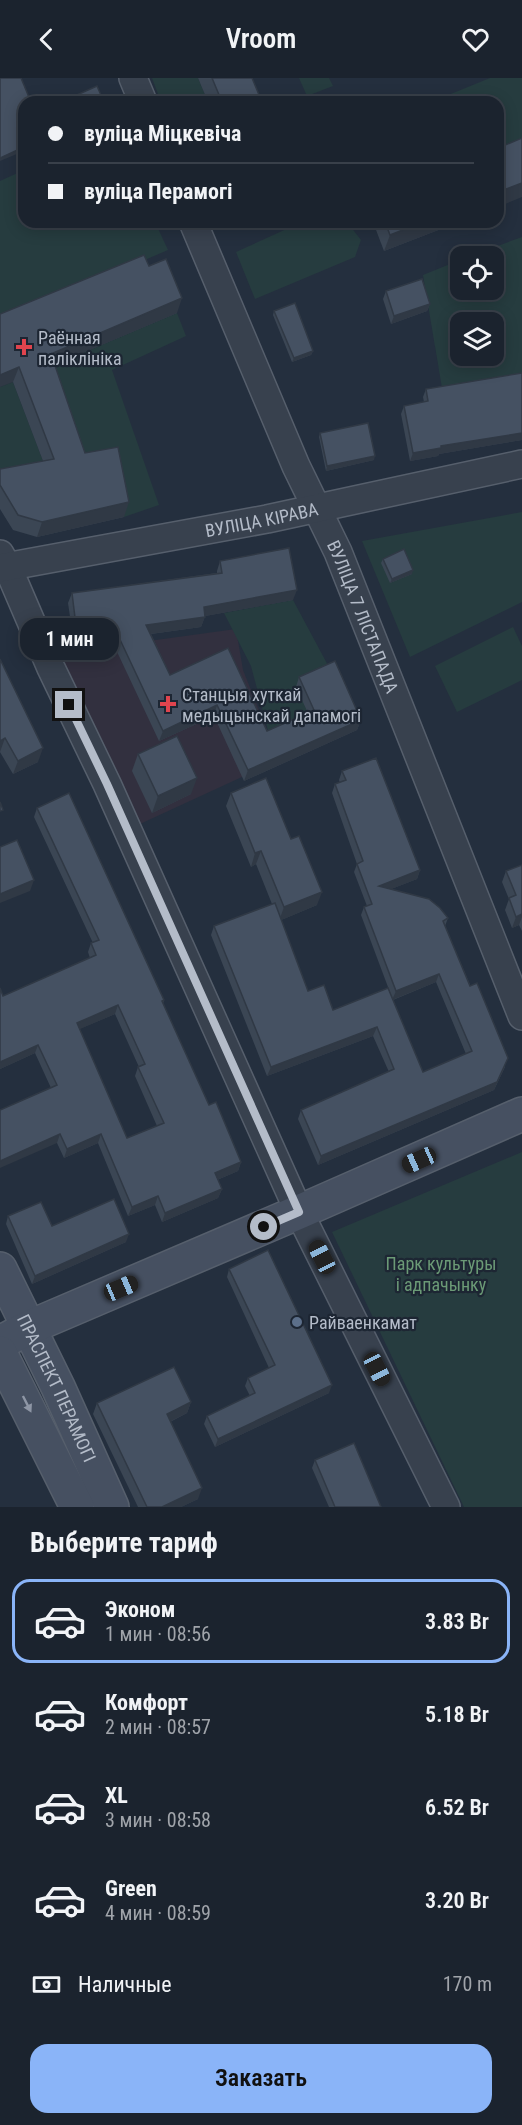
<!DOCTYPE html>
<html lang="ru">
<head>
<meta charset="utf-8">
<style>
	:root { --surface:#1b232e; --page:#242b36; --text:#f1f3f6; --muted:#a0a4aa; --line:#39404a; --accent:#8ab4f8 }
	body { margin:0; font-family:"Roboto Condensed",sans-serif; background:var(--page); color:var(--text); height:100vh; display:flex; flex-direction:column; font-size:22px; white-space:nowrap }
	* { box-sizing:border-box; margin:0 }
	p { font-size:20px; color:var(--muted) }
	.icon { flex:none; width:33px; height:33px; fill:none; stroke:currentColor; stroke-width:2; stroke-linecap:round; stroke-linejoin:round }
	.map { position:relative; height:1429px; overflow:hidden }
	.panel { display:flex; flex-direction:column; background:var(--surface); flex:1 }
	.panel>* { flex:none }
	.top-card { position:absolute; left:18px; top:18px; width:486px; height:132px; border-radius:18px; box-shadow:0 3px 15px #0003,0 0 0 2px var(--line); display:grid; align-content:center; height:132px; padding:0 30px; background:var(--surface) }
	.tools { position:absolute; left:450px; top:168px; display:grid; gap:12px }
	.tools a { display:grid; place-items:center; width:54px; height:54px; border-radius:12px; background:var(--surface); box-shadow:0 3px 15px #0003,0 0 0 2px var(--line); font-size:30px }
	.end { position:absolute; width:27px; height:27px; margin:-14px; border:8px solid #b4bcc9; background:#111; box-shadow:0 0 0 3px #111 }
	.from { border-radius:50% }
	.bubble { position:absolute; height:42px; border-radius:18px; background:var(--surface); box-shadow:0 3px 15px #0003,0 0 0 2px var(--line); font-size:20px; font-weight:600; line-height:42px; text-align:center }
	.car { position:absolute; width:18px; height:36px; margin:-18px -9px; border-radius:8px; box-shadow:0 0 4px 2px #0007; background:linear-gradient(#222 24%,#8ab4d8 0 40%,#222 0 76%,#8ab4d8 0 86%,#222 0) }
	.top-card b { display:flex; align-items:center; gap:21px; height:57px; font-size:22px }
	.top-card b+b { border-top:2px solid var(--line) }
	.top-card i { width:15px; height:15px; background:var(--text) }
	ul { padding:0; list-style:none }
	li { display:flex; align-items:center; gap:18px; height:84px; margin:0 12px 9px; padding:0 18px; border:3px solid transparent; border-radius:18px }
	li div { flex:1 }
	li b { display:block; font-size:22px }
	li em { font-style:normal; font-weight:600 }
	li.current { border-color:var(--accent) }
	li>.icon { width:54px; height:54px; stroke-width:1.5 }
	h2 { padding:0 30px; font-size:27px; line-height:72px }
	.pay { display:flex; align-items:center; gap:15px; height:66px; padding:0 30px; font-size:22px }
	.pay p { margin-inline-start:auto }
	.primary-button { display:flex; gap:12px; margin-top:auto; padding:12px 30px }
	.primary-button a { flex:1; height:69px; border-radius:18px; background:var(--accent); color:#111; font-size:24px; font-weight:600; line-height:69px; text-align:center }
	header { display:flex; justify-content:space-between; align-items:center; height:78px; padding:0 30px; background:var(--surface); font-size:27px; font-weight:600 }
	.map>svg:first-child { display:block }
	.medical { fill:#32303f }
	.green { fill:#263c3f; fill-rule:evenodd }
	.lines { fill:none; stroke-linecap:round; stroke-linejoin:round }
	.street-casing { stroke:#565f6c; stroke-width:30 }
	.secondary-casing { stroke:#565f6c; stroke-width:36 }
	.street { stroke:#38414e; stroke-width:27 }
	.secondary { stroke:#465061; stroke-width:33 }
	.wall { fill:#3b4654; fill-rule:evenodd }
	.shaded-wall { fill:#303945 }
	.building { fill:#455162; stroke:#303945; stroke-width:1.5; fill-rule:evenodd }
	.oneway { fill:#8e96a5 }
	.route { stroke:#b4bcc9; stroke-width:8 }
	.health-dot { fill:#e0444e; stroke:#1d2633; stroke-width:2 }
	.service-dot { fill:#5c6f8a; stroke:#1d2633; stroke-width:2 }
	.labels { text-anchor:middle; dominant-baseline:central; stroke-width:4.5; stroke-linejoin:round; paint-order:stroke }
	.poi-label { font-size:18px; fill:#b4bcc9; stroke:#1d2633; text-anchor:start }
	.street-label { font-size:18px; fill:#b4bcc9; stroke:#1d2633 }
	.park-label { font-size:18px; fill:#6b9a76; stroke:#1d2633 }
</style>
</head>
<body>
<header><svg class="icon" aria-label="back" viewBox="0 0 24 24"><path d="M15 5l-7 7 7 7"/></svg>Vroom<svg class="icon" aria-label="heart" viewBox="0 0 24 24"><path d="M12 20l-8-8c-3-5 5-10 8-4 3-6 11-1 8 4z"/></svg></header>
<div class="map">
<svg width="522" height="1429" viewBox="0 0 522 1429">
	<rect width="100%" height="100%" fill="#242f3e"/>
	<!-- medical -->
	<path class="medical" d="M236 551 243 592 279 682 140 746 54 576Z"/>
	<!-- green -->
	<g class="green">
		<path d="M152 0H198L208 24H161Z"/>
		<path d="M299 0H329L333 8 307 18Z"/>
		<path d="M490 0H522V74L498 84V24H431Z"/>
		<path d="M24 92V144H155L168 172 0 244V103Z"/>
		<path d="M302 144H347L361 162 355 179 255 221 236 174Z"/>
		<path d="M522 159V304L443 316 423 197 460 182V212H494V178H470ZM460 244H494V278H460Z"/>
		<path d="M177 235 186 258 112 292 159 427 124 439 79 390 45 291Z"/>
		<path d="M13 304 48 396 0 405V309Z"/>
		<path d="M522 434V524L410 579 362 463Z"/>
		<path d="M293 522 331 593 311 642 270 660 251 588 224 535Z"/>
		<path d="M513 549 522 568V602L457 634 435 588Z"/>
		<path d="M522 1074V1429H464L332 1154Z"/>
	</g>
	<g class="lines">
		<!-- street casing -->
		<g class="street-casing">
			<g id="street">
				<path d="M133 0 143 24"/>
				<path id="s1" d="M193 144 296 388 338 474 522 938"/>
				<path d="M0 476 8 490 51 590 107 706 299 1134 446 1429"/>
				<path id="s2" d="M0 490 267 441 522 386"/>
			</g>
		</g>
		<!-- secondary casing -->
		<g class="secondary-casing">
			<g id="secondary">
				<path id="s3" d="M0 1191 58 1309 112 1429"/>
				<path d="M0 1265 30 1249 299 1134 522 1036"/>
				<path d="M0 1275 77 1429"/>
			</g>
		</g>
		<!-- street -->
		<use href="#street" class="street"/>
		<!-- secondary -->
		<use href="#secondary" class="secondary"/>
	</g>
	<!-- wall -->
	<g class="wall">
		<path d="M198 0H252L262 24H208Z"/>
		<path d="M373 144H459L384 173Z"/>
		<path d="M149 188 177 235 54 287 85 375 124 439 37 459 13 452 0 431V391L43 383 13 304 0 236Z"/>
		<path d="M386 213 430 226 427 233 391 246 383 221Z"/>
		<path d="M274 233 313 273 311 277 292 284 273 237Z"/>
		<path d="M522 295V362L439 376 438 378 410 383 401 336 404 328 424 324 423 319 426 311Z"/>
		<path d="M320 355 374 382 326 393 319 359Z"/>
		<path d="M383 481 412 496 390 505 381 485Z"/>
		<path d="M220 483 293 522 205 538 201 549 151 556 170 597 267 653 308 635 296 609 299 599 361 642 357 652 244 703 214 638 159 663 111 561 74 566 68 525 72 515 217 495V493Z"/>
		<path d="M0 581 38 684 13 696 0 674Z"/>
		<path d="M138 676 191 716 152 735 132 693Z"/>
		<path d="M342 693 420 792 417 801 391 811 448 840 445 848 505 989 494 1012 318 1087 298 1041 301 1032 389 994 373 958 267 998 211 857 214 848 272 826 256 786 251 789 226 728 231 715 291 761 317 827 281 842 308 913 333 932 391 917 361 837 364 829 367 828 354 794 357 786 332 715 335 706 340 705 339 702ZM436 904 466 976 423 994 393 922Z"/>
		<path d="M37 730 164 922 163 926 209 1027 241 1084 238 1093 217 1102 222 1111 218 1120 162 1144 155 1127 128 1138 98 1065 64 1080 57 1065 51 1010 35 975 0 991V910L3 918 90 880 88 874 91 865H93L34 739ZM115 936 139 989H138L135 998 157 1048 127 1060 79 951Z"/>
		<path d="M522 787V853L519 847 512 850 505 832 509 821 502 804 506 793Z"/>
		<path d="M8 1138 52 1148 126 1164 32 1206 6 1146Z"/>
		<path d="M229 1191 329 1315 215 1369 204 1346 207 1338 250 1318 245 1308 248 1300 269 1290 227 1199Z"/>
		<path d="M191 1324 187 1335 170 1344 198 1421 181 1429H138L93 1336 97 1325Z"/>
		<path d="M315 1382 381 1429H329L312 1390Z"/>
	</g>
	<!-- shaded-wall -->
	<g class="shaded-wall">
		<path d="M24 69V73L0 83V80Z"/>
		<path d="M522 105V119L498 129V114Z"/>
		<path d="M423 144H459L384 173 390 157Z"/>
		<path d="M182 220 177 235 45 291 51 276Z"/>
		<path d="M430 226 427 233 391 246 394 238Z"/>
		<path d="M313 273 311 277 292 284 294 280Z"/>
		<path d="M19 289 13 304 0 309V297Z"/>
		<path d="M522 355V362L439 376 438 378 410 383 413 375 441 368Z"/>
		<path d="M375 378 374 382 326 393 327 388Z"/>
		<path d="M129 424 124 439 37 459 42 444Z"/>
		<path d="M413 492 412 496 390 505 392 501Z"/>
		<path d="M297 512 293 522 200 539 204 529Z"/>
		<path d="M205 539 201 549 143 557 146 547Z"/>
		<path d="M115 551 111 561 74 566 77 556Z"/>
		<path d="M217 627 214 638 159 663 163 653Z"/>
		<path d="M361 642 357 652 244 703 248 692Z"/>
		<path d="M5 660 0 674V663Z"/>
		<path d="M43 670 38 684 13 696 18 683Z"/>
		<path d="M197 700 191 716 152 735 158 718Z"/>
		<path d="M261 773 256 786 251 789 255 775Z"/>
		<path d="M420 792 417 801 376 817 379 808Z"/>
		<path d="M34 802 30 813 0 825V816Z"/>
		<path d="M322 814 317 827 279 843 284 829Z"/>
		<path d="M522 836V839L519 847 512 850 516 839Z"/>
		<path d="M439 896 436 904 392 922 396 913Z"/>
		<path d="M118 927 115 936 73 954 77 945Z"/>
		<path d="M377 949 373 958 267 998 271 989Z"/>
		<path d="M38 967 35 975 0 991V984Z"/>
		<path d="M508 980 494 1012 318 1087 321 1078Z"/>
		<path d="M60 1056 57 1065 0 1090V1083Z"/>
		<path d="M101 1056 98 1065 64 1080 67 1071Z"/>
		<path d="M241 1084 238 1093 212 1104 215 1095Z"/>
		<path d="M222 1111 218 1120 162 1144 165 1135Z"/>
		<path d="M158 1118 155 1127 128 1138 132 1129Z"/>
		<path d="M129 1156 126 1164 32 1206 35 1198Z"/>
		<path d="M332 1307 329 1315 215 1369 218 1361Z"/>
		<path d="M191 1324 187 1335 163 1347 167 1336Z"/>
		<path d="M202 1410 198 1421 181 1429H162Z"/>
	</g>
	<!-- building -->
	<g class="building">
		<path d="M0 0H21L31 24H24V69L0 80Z"/>
		<path d="M212 0H252L262 24H222Z"/>
		<path d="M97 8 104 24H61Z"/>
		<path d="M522 60V105L498 114V70Z"/>
		<path d="M385 144H423L390 157Z"/>
		<path d="M144 177 149 188 166 181 182 220 51 276 85 375 118 369 129 424 42 444 18 437 0 407V391L54 381 19 289 0 297V236Z"/>
		<path d="M422 201 430 226 394 238 386 213Z"/>
		<path d="M295 225 313 273 294 280 274 233Z"/>
		<path d="M522 295V355L441 368V370L413 375 404 328 428 323 426 311Z"/>
		<path d="M368 345 375 378 327 388 320 355Z"/>
		<path d="M289 470 297 512 204 529 205 539 146 547 170 597 228 570 267 653 314 632 299 599 335 583 361 642 248 692 217 627 163 653 115 551 77 556 72 515 222 495 220 483Z"/>
		<path d="M404 471 413 492 392 501 383 481Z"/>
		<path d="M0 581 43 670 18 683 5 660 0 663Z"/>
		<path d="M177 658 197 700 158 718 138 676Z"/>
		<path d="M376 680 420 792 379 808 429 821 440 830 448 840 443 843 470 908 477 905 508 980 497 1004 321 1078 301 1032 394 991 377 949 271 989 214 848 275 825 308 913 324 907 333 932 388 910 423 994 472 973 439 896 396 913 364 829 372 826 357 786 363 783 335 706 346 702 342 693Z"/>
		<path d="M266 700 291 761 299 758 322 814 284 829 261 773 255 775 231 715Z"/>
		<path d="M69 715 164 922 162 923 209 1027 216 1024 241 1084 215 1095 222 1111 165 1135 158 1118 132 1129 101 1056 67 1071 60 1056 0 1083V1032L57 1007 38 967 0 984V910L3 918 96 877 91 865 99 862 37 730ZM118 927 145 986 138 989 164 1045 127 1060 77 945Z"/>
		<path d="M0 724 3 732 0 733Z"/>
		<path d="M17 762 34 802 0 816V769Z"/>
		<path d="M522 787V836L516 839 509 820 516 817 506 793Z"/>
		<path d="M114 1121 129 1156 35 1198 8 1138 41 1124 52 1148Z"/>
		<path d="M268 1172 332 1307 218 1361 207 1338 255 1315 248 1300 275 1287 229 1191Z"/>
		<path d="M174 1289 191 1324 167 1336 202 1410 162 1429H147L97 1325Z"/>
		<path d="M354 1365 381 1429H335L315 1382Z"/>
	</g>
	<!-- one-way arrows -->
	<defs><path id="oneway-solid" d="M-6-.8H1V-3.2L6.5 0L1 3.2V.8H-6Z" transform="scale(1.5)"/></defs>
	<use class="oneway" href="#oneway-solid" transform="translate(27 1326) rotate(63)"/>
	<g class="lines">
		<!-- route -->
		<path class="route" d="M69 627 107 706 299 1134 264 1149"/>
	</g>
	<!-- markers -->
	<g class="health-dot">
		<path d="M21 260h6v6h6v6h-6v6h-6v-6h-6v-6h6z"/>
		<path d="M165 617h6v6h6v6h-6v6h-6v-6h-6v-6h6z"/>
	</g>
	<circle class="service-dot" cx="297" cy="1244" r="6"/>
	<g class="labels">
		<!-- poi labels -->
		<g class="poi-label">
			<text x="38" y="259">Раённая<tspan x="38" dy="21">паліклініка</tspan></text>
			<text x="182" y="616">Станцыя хуткай<tspan x="182" dy="21">медыцынскай дапамогі</tspan></text>
			<text x="309" y="1244">Райваенкамат</text>
		</g>
		<!-- street labels -->
		<g class="street-label">
			<text stroke="none"><textPath href="#s2" startOffset="266">ВУЛІЦА КІРАВА</textPath></text>
			<text stroke="none"><textPath href="#s1" startOffset="430">ВУЛІЦА 7 ЛІСТАПАДА</textPath></text>
			<text stroke="none"><textPath href="#s3" startOffset="132">ПРАСПЕКТ ПЕРАМОГІ</textPath></text>
		</g>
		<!-- park labels -->
		<g class="park-label">
			<text x="441" y="1185">Парк культуры<tspan x="441" dy="21">і адпачынку</tspan></text>
		</g>
	</g>
</svg>
<div class="tools">
<a><svg class="icon" aria-label="locate" viewBox="0 0 24 24"><circle cx="12" cy="12" r="6"/><path d="M12 2v4M12 18v4M2 12h4M18 12h4"/></svg></a>
<a><svg class="icon" aria-label="layers" viewBox="0 0 24 24"><path d="M12 4l9 5-9 5-9-5zM3 14l9 5 9-5"/></svg></a>
</div>
<i class="end from" style="left:264px;top:1149px"></i>
<i class="end" style="left:69px;top:627px"></i>
<div class="bubble" style="left:20px;top:540px;width:99px">1 мин</div>
<i class="car" style="left:419px;top:1082px;rotate:246deg"></i>
<i class="car" style="left:322px;top:1179px;rotate:333deg"></i>
<i class="car" style="left:121px;top:1210px;rotate:67deg"></i>
<i class="car" style="left:377px;top:1291px;rotate:153deg"></i>
<div class="top-card">
<b><i class="from"></i>вуліца Міцкевіча</b>
<b><i></i>вуліца Перамогі</b>
</div>
</div>
<section class="panel">
<h2>Выберите тариф</h2>
<ul>
<li class="current"><svg class="icon" aria-label="car" viewBox="0 0 24 24"><path d="M5 17H2v-5l4-1 3-4h7l3 4 3 1v5h-3M9 17h6M6 11h13"/><circle cx="7" cy="17" r="2"/><circle cx="17" cy="17" r="2"/></svg><div><b>Эконом</b><p>1 мин · 08:56</p></div><em>3.83 Br</em></li>
<li><svg class="icon" aria-label="car" viewBox="0 0 24 24"><path d="M5 17H2v-5l4-1 3-4h7l3 4 3 1v5h-3M9 17h6M6 11h13"/><circle cx="7" cy="17" r="2"/><circle cx="17" cy="17" r="2"/></svg><div><b>Комфорт</b><p>2 мин · 08:57</p></div><em>5.18 Br</em></li>
<li><svg class="icon" aria-label="car" viewBox="0 0 24 24"><path d="M5 17H2v-5l4-1 3-4h7l3 4 3 1v5h-3M9 17h6M6 11h13"/><circle cx="7" cy="17" r="2"/><circle cx="17" cy="17" r="2"/></svg><div><b>XL</b><p>3 мин · 08:58</p></div><em>6.52 Br</em></li>
<li><svg class="icon" aria-label="car" viewBox="0 0 24 24"><path d="M5 17H2v-5l4-1 3-4h7l3 4 3 1v5h-3M9 17h6M6 11h13"/><circle cx="7" cy="17" r="2"/><circle cx="17" cy="17" r="2"/></svg><div><b>Green</b><p>4 мин · 08:59</p></div><em>3.20 Br</em></li>
</ul>
<div class="pay"><svg class="icon" aria-label="cash" viewBox="0 0 24 24"><path d="M3 7h18v10H3z"/><circle cx="12" cy="12" r="2"/></svg>Наличные<p>170 m</p></div>
<div class="primary-button"><a>Заказать</a></div>
</section>
</body>
</html>
